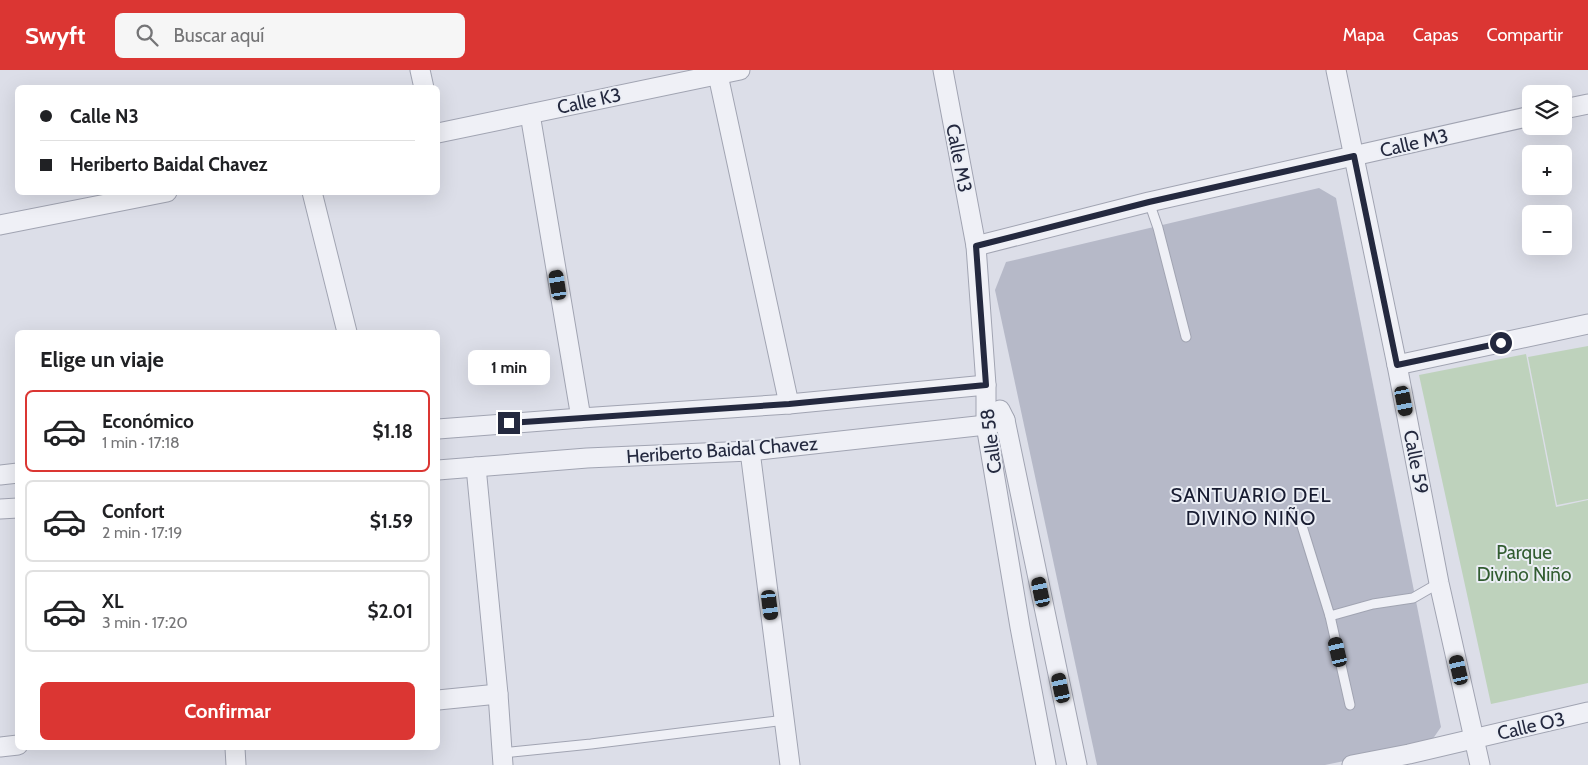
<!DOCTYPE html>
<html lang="es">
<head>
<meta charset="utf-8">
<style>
	:root { --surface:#fff; --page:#f6f6f6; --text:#202124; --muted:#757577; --line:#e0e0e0; --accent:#db3633 }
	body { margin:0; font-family:Cabin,sans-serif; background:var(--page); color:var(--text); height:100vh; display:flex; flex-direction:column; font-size:19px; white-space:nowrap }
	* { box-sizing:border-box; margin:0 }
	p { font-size:16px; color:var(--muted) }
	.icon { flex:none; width:28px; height:28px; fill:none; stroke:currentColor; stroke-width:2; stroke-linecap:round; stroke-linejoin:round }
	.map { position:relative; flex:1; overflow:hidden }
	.details { position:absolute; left:15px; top:260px; width:425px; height:420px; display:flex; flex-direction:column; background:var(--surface); border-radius:8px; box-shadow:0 5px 20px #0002 }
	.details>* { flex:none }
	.hud { position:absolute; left:15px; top:15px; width:425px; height:110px; border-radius:8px; box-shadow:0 5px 20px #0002; display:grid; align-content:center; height:110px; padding:0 25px; background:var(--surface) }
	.controls { position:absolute; left:1522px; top:15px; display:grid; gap:10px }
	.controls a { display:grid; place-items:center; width:50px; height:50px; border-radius:8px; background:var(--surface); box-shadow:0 5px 20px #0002; font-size:25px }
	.end { position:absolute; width:22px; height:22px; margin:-11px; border:6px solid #24293f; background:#fff; box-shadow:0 0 0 2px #fff }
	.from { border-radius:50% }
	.bubble { position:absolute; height:35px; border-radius:8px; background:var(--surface); box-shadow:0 5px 20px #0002; font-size:16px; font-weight:800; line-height:35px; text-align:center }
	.car { position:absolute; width:15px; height:30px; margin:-15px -8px; border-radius:6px; box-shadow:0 0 4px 1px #0007; background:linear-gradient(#222 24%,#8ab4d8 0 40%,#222 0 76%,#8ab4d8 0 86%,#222 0) }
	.hud b { display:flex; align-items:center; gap:18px; height:48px; font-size:19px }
	.hud b+b { border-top:1px solid var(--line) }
	.hud i { width:12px; height:12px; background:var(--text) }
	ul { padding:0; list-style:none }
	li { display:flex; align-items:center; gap:15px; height:82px; margin:0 10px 8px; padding:0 15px; border:2px solid var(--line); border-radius:8px }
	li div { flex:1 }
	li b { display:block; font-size:19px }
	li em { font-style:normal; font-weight:800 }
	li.on { border-color:var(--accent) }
	li>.icon { width:45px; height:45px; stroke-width:1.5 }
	h2 { padding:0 25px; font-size:22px; line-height:60px }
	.cta { display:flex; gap:10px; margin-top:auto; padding:10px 25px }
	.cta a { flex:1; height:58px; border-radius:8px; background:var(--accent); color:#fff; font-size:20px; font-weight:800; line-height:58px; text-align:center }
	header { display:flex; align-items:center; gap:30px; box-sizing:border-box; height:70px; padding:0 25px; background:var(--accent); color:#fff }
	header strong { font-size:24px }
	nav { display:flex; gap:28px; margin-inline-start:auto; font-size:18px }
	.search { width:350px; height:45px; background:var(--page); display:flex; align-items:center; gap:12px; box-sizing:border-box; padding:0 18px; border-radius:8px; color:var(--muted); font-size:19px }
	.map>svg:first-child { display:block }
	.green { fill:#bed2bc }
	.building { fill:#b6b9c8 }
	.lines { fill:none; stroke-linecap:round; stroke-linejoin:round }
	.service-casing { stroke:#a1a4b2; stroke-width:11 }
	.minor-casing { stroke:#a1a4b2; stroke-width:21 }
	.service { stroke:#eff0f6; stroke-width:9 }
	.minor { stroke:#eff0f6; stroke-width:19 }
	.route { stroke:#24293f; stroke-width:6 }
	.labels { text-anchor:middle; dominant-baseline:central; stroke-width:4; stroke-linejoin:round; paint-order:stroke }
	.street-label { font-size:19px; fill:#24293f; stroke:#ebeef5 }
	.park-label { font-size:19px; fill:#315c30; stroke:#ebeef5 }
	.neighbourhood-label { font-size:20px; letter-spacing:1px; fill:#171b30; stroke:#ebeef5 }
</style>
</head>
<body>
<header>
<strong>Swyft</strong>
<div class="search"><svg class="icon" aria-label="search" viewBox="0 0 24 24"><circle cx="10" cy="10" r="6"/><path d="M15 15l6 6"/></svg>Buscar aquí</div>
<nav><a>Mapa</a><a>Capas</a><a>Compartir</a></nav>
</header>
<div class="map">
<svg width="1588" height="695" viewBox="0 0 1588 695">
	<rect width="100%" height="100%" fill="#dcdee8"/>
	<!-- green -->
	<g class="green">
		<path d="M1588 276V429L1557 435 1528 287Z"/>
		<path d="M1526 284 1556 437 1588 430V613L1491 634 1419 305Z"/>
	</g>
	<!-- building -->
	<path class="building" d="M1319 118 1336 128 1441 657 1430 673 1325 695H1097L995 220 1006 192Z"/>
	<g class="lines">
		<!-- service casing -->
		<g class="service-casing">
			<g id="service">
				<path d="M1149 132 1158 158 1186 267"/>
				<path d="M1302 456 1330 546 1373 534 1413 528 1439 513"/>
				<path d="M1330 546 1350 635"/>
				<path d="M502 683 591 674 785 650"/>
			</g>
		</g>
		<!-- minor casing -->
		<g class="minor-casing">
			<g id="minor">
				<path d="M420 0 424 18"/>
				<path d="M943 0 976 176 986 315V355L1020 557 1046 695"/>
				<path d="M1336 0 1397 295 1439 513 1480 695"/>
				<path d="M718 5 789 334"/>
				<path d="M1564 39 1588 34"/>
				<path d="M530 44 581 348"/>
				<path d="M438 63 740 0"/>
				<path d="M312 122 347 262"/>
				<path d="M0 155 167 122"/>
				<path d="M976 176 1149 132 1531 46"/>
				<path d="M1397 295 1588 254"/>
				<path d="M1000 340 1005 350 1077 695"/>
				<path d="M438 359 581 348 789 334 986 315"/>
				<path d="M750 381 790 695"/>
				<path d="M476 397 498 624 503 695"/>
				<path d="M438 400 587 388 750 381 986 355 1005 350"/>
				<path d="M0 405 18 403"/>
				<path d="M0 439 18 438"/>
				<path d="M438 630 498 624"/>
				<path d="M0 677 18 675"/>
				<path d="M235 678 236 695"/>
				<path d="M1352 695 1409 684 1588 642"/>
			</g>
		</g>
		<!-- service -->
		<use href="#service" class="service"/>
		<!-- minor -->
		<use href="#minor" class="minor"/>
	</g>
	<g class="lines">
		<!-- route -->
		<path class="route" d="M509 353 789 334 986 315 976 176 1149 132 1354 86 1397 295 1501 273"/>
	</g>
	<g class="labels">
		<!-- street labels -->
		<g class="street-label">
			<text transform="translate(589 31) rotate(-12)">Calle K3</text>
			<text transform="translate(1414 73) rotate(-13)">Calle M3</text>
			<text transform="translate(959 88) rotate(79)">Calle M3</text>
			<text transform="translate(991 371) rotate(-97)">Calle 58</text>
			<text transform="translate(722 380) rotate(-4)">Heriberto Baidal Chavez</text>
			<text transform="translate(1416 392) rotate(79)">Calle 59</text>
			<text transform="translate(1531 656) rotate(-13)">Calle O3</text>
		</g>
		<!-- park labels -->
		<g class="park-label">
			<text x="1524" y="482">Parque<tspan x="1524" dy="22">Divino Niño</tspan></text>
		</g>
		<!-- neighbourhood labels -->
		<g class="neighbourhood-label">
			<text x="1251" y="425">SANTUARIO DEL<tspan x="1251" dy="23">DIVINO NIÑO</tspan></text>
		</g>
	</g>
</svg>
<div class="controls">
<a><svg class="icon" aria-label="layers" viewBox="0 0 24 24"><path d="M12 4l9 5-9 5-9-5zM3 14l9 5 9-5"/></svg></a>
<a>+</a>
<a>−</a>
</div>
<i class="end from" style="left:1501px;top:273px"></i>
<i class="end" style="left:509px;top:353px"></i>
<div class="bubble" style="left:468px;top:280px;width:82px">1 min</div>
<i class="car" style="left:558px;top:215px;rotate:351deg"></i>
<i class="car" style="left:1404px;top:331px;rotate:169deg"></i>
<i class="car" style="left:1041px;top:522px;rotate:348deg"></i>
<i class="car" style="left:770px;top:535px;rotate:173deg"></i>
<i class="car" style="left:1338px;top:582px;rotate:347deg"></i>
<i class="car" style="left:1459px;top:600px;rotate:347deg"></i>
<i class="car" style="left:1061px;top:618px;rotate:348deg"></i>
<div class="hud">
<b><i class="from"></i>Calle N3</b>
<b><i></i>Heriberto Baidal Chavez</b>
</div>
<section class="details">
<h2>Elige un viaje</h2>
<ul>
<li class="on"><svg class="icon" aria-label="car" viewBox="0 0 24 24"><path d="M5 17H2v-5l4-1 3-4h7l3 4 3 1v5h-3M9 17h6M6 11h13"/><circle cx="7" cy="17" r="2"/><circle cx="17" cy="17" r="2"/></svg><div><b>Económico</b><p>1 min · 17:18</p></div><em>$1.18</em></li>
<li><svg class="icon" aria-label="car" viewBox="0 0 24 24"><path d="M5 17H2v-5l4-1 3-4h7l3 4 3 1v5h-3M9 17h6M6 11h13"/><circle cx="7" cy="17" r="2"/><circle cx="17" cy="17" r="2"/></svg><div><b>Confort</b><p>2 min · 17:19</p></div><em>$1.59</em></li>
<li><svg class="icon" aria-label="car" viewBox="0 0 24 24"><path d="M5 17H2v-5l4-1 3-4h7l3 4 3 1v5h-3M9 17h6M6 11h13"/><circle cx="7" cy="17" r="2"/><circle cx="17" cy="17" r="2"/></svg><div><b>XL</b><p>3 min · 17:20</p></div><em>$2.01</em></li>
</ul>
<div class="cta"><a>Confirmar</a></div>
</section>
</div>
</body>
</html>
